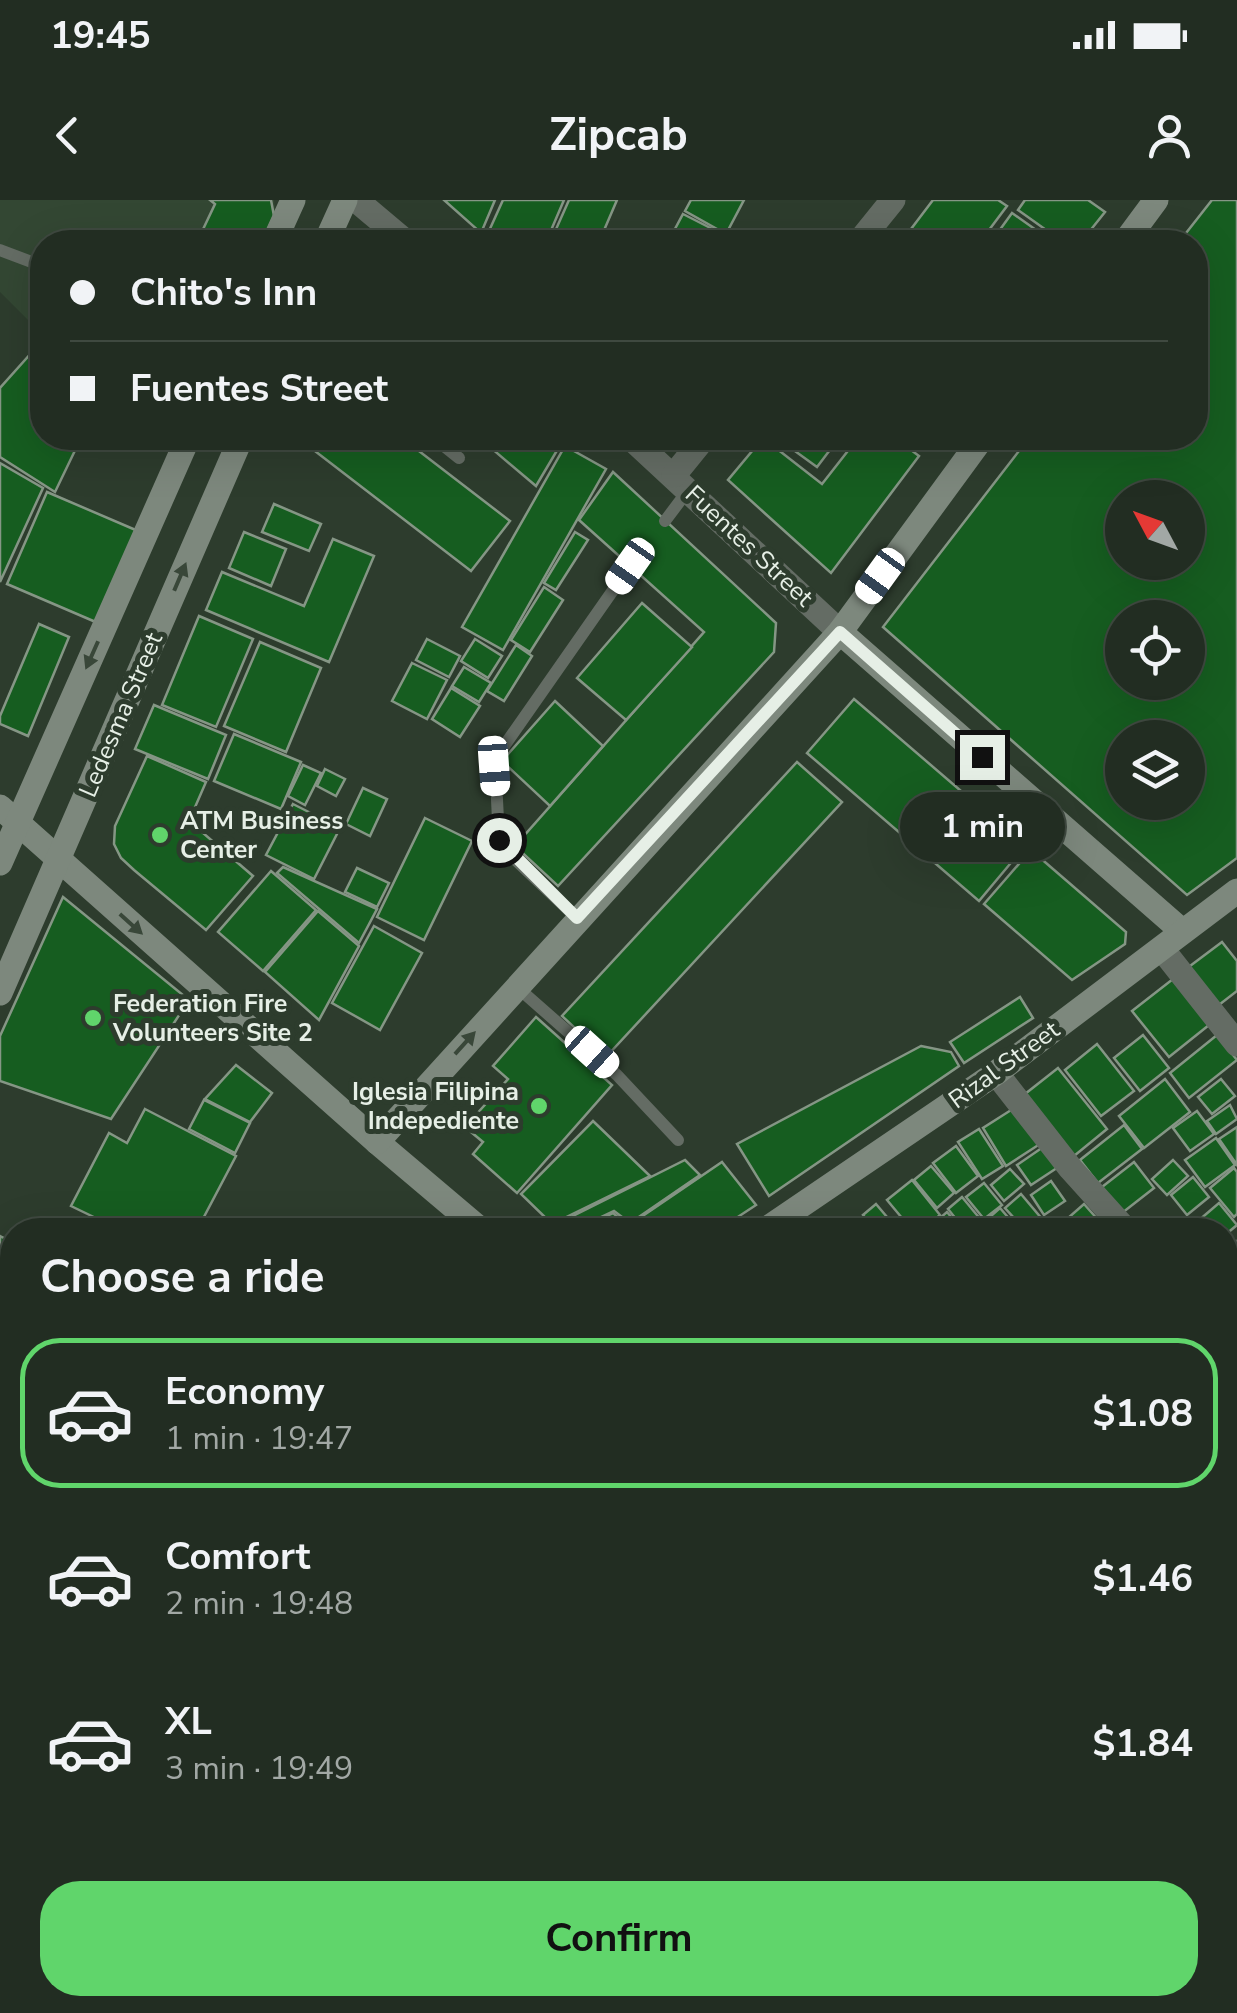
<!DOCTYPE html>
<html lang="en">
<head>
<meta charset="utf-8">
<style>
	:root { --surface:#222d22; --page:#2e392f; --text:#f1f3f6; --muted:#a2a8a5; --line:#3f4940; --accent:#60d56b }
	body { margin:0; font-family:"Nunito Sans",sans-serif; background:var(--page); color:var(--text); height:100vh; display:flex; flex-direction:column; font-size:38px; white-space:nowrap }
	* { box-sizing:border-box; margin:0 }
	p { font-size:32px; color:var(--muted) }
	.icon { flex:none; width:55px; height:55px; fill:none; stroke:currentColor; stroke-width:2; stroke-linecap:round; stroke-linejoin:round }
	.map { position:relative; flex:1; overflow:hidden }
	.details { position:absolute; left:0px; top:1018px; width:1238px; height:798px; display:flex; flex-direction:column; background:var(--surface); border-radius:40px 40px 0 0; box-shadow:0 10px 40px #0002,0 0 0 2px var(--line) }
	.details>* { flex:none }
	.hud { position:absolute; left:30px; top:30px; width:1178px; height:220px; border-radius:40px; box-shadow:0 10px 40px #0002,0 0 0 2px var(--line); display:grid; align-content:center; height:220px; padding:0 40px; background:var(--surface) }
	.needle { width:65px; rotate:311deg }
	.controls { position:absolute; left:1105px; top:280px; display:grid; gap:20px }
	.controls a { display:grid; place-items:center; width:100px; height:100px; border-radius:50%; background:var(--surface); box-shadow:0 10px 40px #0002,0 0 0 2px var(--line); font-size:50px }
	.end { position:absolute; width:45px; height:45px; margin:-22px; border:12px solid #e6efe6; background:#111; box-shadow:0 0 0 5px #111 }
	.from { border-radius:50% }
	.bubble { position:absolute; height:70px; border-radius:35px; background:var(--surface); box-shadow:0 10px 40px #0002,0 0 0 2px var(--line); font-size:32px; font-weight:700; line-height:70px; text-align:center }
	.car { position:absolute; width:30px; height:60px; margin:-30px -15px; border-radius:12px; box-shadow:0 0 8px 2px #0007; background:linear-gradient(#fff 24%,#345 0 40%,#fff 0 76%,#345 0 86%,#fff 0) }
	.hud b { display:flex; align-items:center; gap:35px; height:95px; font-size:38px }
	.hud b+b { border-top:2px solid var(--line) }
	.hud i { width:25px; height:25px; background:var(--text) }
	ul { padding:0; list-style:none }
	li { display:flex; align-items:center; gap:30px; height:150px; margin:0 20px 15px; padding:0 20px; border:5px solid transparent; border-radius:40px }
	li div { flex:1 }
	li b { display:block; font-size:38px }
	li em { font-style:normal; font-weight:700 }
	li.on { border-color:var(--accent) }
	li>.icon { width:90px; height:90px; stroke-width:1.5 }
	h2 { padding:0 40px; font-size:45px; line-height:120px }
	.action { display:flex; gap:20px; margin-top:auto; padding:20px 40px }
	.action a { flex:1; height:115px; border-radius:40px; background:var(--accent); color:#111; font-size:40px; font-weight:700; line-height:115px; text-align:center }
	.status { display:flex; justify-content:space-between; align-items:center; height:70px; padding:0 50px; background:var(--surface); direction:ltr }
	.status svg { height:28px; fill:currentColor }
	header { display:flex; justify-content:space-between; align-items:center; height:130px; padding:0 40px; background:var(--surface); font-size:45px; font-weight:700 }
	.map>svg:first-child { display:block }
	.built { fill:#334733 }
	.water { fill:#072c0c }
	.building { fill:#165d20; stroke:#859685; stroke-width:2.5; fill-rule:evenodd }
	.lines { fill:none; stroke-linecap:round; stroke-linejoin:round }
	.lane { stroke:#646c64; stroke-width:12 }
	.street { stroke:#646c64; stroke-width:25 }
	.secondary { stroke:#7d887d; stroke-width:25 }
	.oneway { fill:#394739 }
	.route { stroke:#e6efe6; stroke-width:12 }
	.poi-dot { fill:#60d56b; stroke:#2d3c2d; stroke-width:4 }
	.labels { text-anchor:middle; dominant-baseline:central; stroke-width:10; stroke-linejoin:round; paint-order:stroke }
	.street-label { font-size:25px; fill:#e6efe6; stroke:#2d3c2d }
	.poi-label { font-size:25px; font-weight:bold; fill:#e6efe6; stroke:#2d3c2d; text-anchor:start }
</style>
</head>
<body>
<div class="status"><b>19:45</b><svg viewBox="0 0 49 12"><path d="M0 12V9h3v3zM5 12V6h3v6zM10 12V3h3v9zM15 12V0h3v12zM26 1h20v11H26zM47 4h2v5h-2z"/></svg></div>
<header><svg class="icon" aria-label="back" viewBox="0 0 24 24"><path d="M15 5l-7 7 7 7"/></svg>Zipcab<svg class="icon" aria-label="person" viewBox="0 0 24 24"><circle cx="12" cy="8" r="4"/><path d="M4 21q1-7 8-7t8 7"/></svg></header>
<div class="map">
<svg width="1237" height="1813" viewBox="0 0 1237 1813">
	<rect width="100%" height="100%" fill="#2d3c2d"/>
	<!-- built -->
	<path class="built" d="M0 0H274L276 15 264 42H42V134L0 92Z"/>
	<!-- water -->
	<path class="water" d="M1237 1321V1813H922L930 1802H1225V1332Z"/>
	<!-- building -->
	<g class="building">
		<path d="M210 0H271L274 16 262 42H197L215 4Z"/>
		<path d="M444 0H495L481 33Z"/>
		<path d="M503 0H564L546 42H484Z"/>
		<path d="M569 0H617L599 42H567L553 36Z"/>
		<path d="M691 0H744L726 34 685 11Z"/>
		<path d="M933 0H998L1007 6 980 42H921L908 33Z"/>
		<path d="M1025 0H1088L1105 12 1081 42H1063L1018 10Z"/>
		<path d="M1212 0H1237V658L1187 695 883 427 1029 238H1195V42H1179ZM1122 298H1188V362H1122ZM1122 418H1188V482H1122ZM1122 538H1188V602H1122Z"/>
		<path d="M1012 13 1053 42H991Z"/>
		<path d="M683 14 728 37 725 42H668Z"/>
		<path d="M42 141V238H81L55 292 0 257V188Z"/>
		<path d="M298 238H402L510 321 471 371Z"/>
		<path d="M500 238H557L562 242 536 286 491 248Z"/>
		<path d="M763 238 822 284 858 238H895L919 256 831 373 728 280Z"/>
		<path d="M777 238H839L817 267Z"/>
		<path d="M565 246 606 269 503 450 462 427Z"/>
		<path d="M0 263 43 288 0 382Z"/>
		<path d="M613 272 776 423 774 452 558 686 515 646 704 432 579 320Z"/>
		<path d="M47 292 138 331 98 423 7 384Z"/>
		<path d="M274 304 321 324 309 351 262 332Z"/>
		<path d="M244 332 286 349 271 386 229 368Z"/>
		<path d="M575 332 588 340 556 390 544 383Z"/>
		<path d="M333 339 374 356 329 462 206 410 222 372 304 406Z"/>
		<path d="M544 387 563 400 530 452 511 440Z"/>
		<path d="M642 403 692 447 626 520 577 478Z"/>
		<path d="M199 416 253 439 216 527 162 505Z"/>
		<path d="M39 424 69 437 28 536 0 524V516Z"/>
		<path d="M427 439 460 456 449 477 416 460Z"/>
		<path d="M475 439 502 456 488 478 461 461Z"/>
		<path d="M260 442 321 468 286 552 224 526Z"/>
		<path d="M516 445 532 456 504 501 487 491Z"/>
		<path d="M412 463 447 480 427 519 392 501Z"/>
		<path d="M464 467 491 483 479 502 452 486Z"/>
		<path d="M451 488 480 506 460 537 432 519Z"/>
		<path d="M854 499 1025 646 979 701 807 553Z"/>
		<path d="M555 501 603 546 550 606 502 561Z"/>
		<path d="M154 505 226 535 208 579 135 549Z"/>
		<path d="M234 534 301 562 281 609 214 581Z"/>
		<path d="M147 556 206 582 189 621 253 676 206 730 134 670 121 658 114 644 115 626Z"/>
		<path d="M797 562 842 602 606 857 562 816Z"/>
		<path d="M303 565 321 573 305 605 288 596Z"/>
		<path d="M325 569 345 579 336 596 317 586Z"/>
		<path d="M363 588 387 599 370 636 346 624Z"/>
		<path d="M293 604 340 628 314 679 266 655Z"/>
		<path d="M425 618 472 641 424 740 377 717Z"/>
		<path d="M1031 650 1126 732 1125 744 1072 780 984 704Z"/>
		<path d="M283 667 377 709 359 743 277 673Z"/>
		<path d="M357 668 389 683 377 707 345 692Z"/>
		<path d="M271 671 316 710 263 771 218 732Z"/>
		<path d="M63 697 189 800 111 919 0 881V836Z"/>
		<path d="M318 711 359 746 319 820 265 772Z"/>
		<path d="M374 726 422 753 380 830 332 803Z"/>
		<path d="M1222 742 1237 761V791L1215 808 1186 769Z"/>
		<path d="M1173 779 1209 825 1169 857 1132 811Z"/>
		<path d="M1020 797 1033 818 964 863 950 842Z"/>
		<path d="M536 817 612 885 517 993 473 954 483 942 465 927 508 879 493 866Z"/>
		<path d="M1143 835 1169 868 1140 891 1114 858Z"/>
		<path d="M1217 835 1237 860 1189 898 1170 873Z"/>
		<path d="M1097 844 1134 891 1101 916 1065 870Z"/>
		<path d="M921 846 951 852 959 866 769 996 737 944Z"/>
		<path d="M236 865 272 893 250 922 205 899Z"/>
		<path d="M1058 868 1107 929 1074 956 1025 894Z"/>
		<path d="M1165 879 1190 912 1144 948 1119 916Z"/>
		<path d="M1221 879 1235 896 1212 914 1198 897Z"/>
		<path d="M204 900 250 923 235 953 189 929Z"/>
		<path d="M1019 905 1043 942 1006 966 983 928Z"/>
		<path d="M1230 905 1237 919 1216 934 1207 921Z"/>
		<path d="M145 909 236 956 197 1030H100L104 1022 71 1006 109 933 127 943Z"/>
		<path d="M1197 911 1214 934 1190 951 1173 928Z"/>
		<path d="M593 921 650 976 552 1024 521 994Z"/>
		<path d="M1124 925 1142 949 1098 983 1080 960Z"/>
		<path d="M1237 927V965L1219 939Z"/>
		<path d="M979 929 1003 966 982 979 958 942Z"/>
		<path d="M1216 938 1235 965 1205 987 1185 960Z"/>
		<path d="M1049 943 1063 964 1031 985 1017 965Z"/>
		<path d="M956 946 978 976 956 993 933 963Z"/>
		<path d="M685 960 700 975 630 1023 614 1011 574 1030H560L557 1024Z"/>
		<path d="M1173 960 1188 976 1167 995 1152 979Z"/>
		<path d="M722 962 756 1005 718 1030H577L613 1013 628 1026Z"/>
		<path d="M1134 962 1154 988 1122 1013 1102 987Z"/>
		<path d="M931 966 954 993 937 1008 914 980Z"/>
		<path d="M1234 968 1237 972V1014L1234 1017 1210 988Z"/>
		<path d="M1010 969 1024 984 1004 1001 991 985Z"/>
		<path d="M1193 977 1209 997 1187 1015 1171 995Z"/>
		<path d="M912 980 940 1015 922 1030H912L887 1000Z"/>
		<path d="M1051 981 1065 1001 1044 1015 1031 995Z"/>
		<path d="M984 983 1002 1005 984 1019 966 997Z"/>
		<path d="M1021 994 1042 1019 1030 1030H1025L1005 1008Z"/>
		<path d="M962 997 981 1020 969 1030H965L948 1009Z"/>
		<path d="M1219 1003 1237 1025 1225 1035V1030H1205L1198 1021Z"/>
		<path d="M876 1004 898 1030H876L863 1015Z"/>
		<path d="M1084 1004 1107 1030H1064L1059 1026Z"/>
		<path d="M1000 1008 1019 1030H990L983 1023Z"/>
		<path d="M947 1012 962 1030H926Z"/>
		<path d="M0 1036 12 1042 10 1095 0 1093Z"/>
		<path d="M0 1152 12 1158V1202L0 1196Z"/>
		<path d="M1235 1176 1237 1207 1235 1209 1225 1200V1187Z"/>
		<path d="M0 1198 12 1204V1218L4 1235 0 1233Z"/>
		<path d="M12 1231V1264L6 1271 0 1266V1246Z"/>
		<path d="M12 1325V1360L0 1349V1340Z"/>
		<path d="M0 1367 12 1373V1444L1 1469Z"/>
		<path d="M119 1802H133L144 1813H111Z"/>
		<path d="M133 1802H166L177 1813H144Z"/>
		<path d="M186 1802H224L235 1813H197Z"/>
		<path d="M248 1802H287L293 1808 288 1813H247L242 1809Z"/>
		<path d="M338 1802H378L369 1813H350Z"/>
		<path d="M387 1802H421L411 1813H391L383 1806Z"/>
		<path d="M448 1802H475L476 1804 468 1813H450L444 1807Z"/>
		<path d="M543 1802H572L563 1813H534Z"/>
		<path d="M579 1802H616L607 1813H575L572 1810Z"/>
		<path d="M619 1802H645L649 1805 642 1813H609Z"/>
		<path d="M745 1802H863L853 1813H756Z"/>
	</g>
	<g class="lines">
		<!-- lane -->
		<g class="lane">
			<path d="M0 50 42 66"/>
			<path d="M434 238 459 258"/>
			<path d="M665 321 689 289"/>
			<path d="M577 718 503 648 499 640 495 559 630 366"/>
			<path d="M517 787 617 875 678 940"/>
		</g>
		<!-- street -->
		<g class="street">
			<path d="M356 0 406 42"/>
			<path d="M859 42 893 0"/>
			<path d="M631 238 840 432"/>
			<path d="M674 275 704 238"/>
			<path d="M1162 749 1237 844"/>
			<path d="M996 873 1071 969 1126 1030"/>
			<path d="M1225 1073 1237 1052"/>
			<path d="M1225 1119 1237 1127"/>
			<path d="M1225 1292 1237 1281"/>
			<path d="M482 1813 491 1802"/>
			<path d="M712 1813 722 1802"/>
		</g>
		<!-- secondary -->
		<g class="secondary">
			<path d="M274 42 293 0"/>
			<path d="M326 42 345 0"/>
			<path d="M1125 42 1156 0"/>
			<path d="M840 432 1182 731"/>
			<path d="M0 607 377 942 481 1030"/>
			<path d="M0 663 188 238"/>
			<path d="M0 793 241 238"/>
			<path d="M377 942 840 432 982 238"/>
			<path d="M765 1030 996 873 1237 691"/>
			<path d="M0 1582 12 1573"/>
		</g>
	</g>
	<!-- one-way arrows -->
	<defs><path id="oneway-solid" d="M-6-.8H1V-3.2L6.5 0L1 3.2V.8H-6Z" transform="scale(2.5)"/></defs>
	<g class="oneway">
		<use href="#oneway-solid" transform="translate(180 377) rotate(-67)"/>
		<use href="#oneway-solid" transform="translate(92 455) rotate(114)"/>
		<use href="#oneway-solid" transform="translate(131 724) rotate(42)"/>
		<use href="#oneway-solid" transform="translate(465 843) rotate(-48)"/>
	</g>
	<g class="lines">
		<!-- route -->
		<path class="route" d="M499 640 577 718 840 432 982 557"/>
	</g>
	<!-- markers -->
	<g class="poi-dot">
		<circle cx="160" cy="635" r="10"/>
		<circle cx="93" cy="818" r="10"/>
		<circle cx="539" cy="906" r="10"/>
	</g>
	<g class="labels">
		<!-- street labels -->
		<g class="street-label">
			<text transform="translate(749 346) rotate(43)">Fuentes Street</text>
			<text transform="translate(121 515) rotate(-67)">Ledesma Street</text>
			<text transform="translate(1004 865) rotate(-36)">Rizal Street</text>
		</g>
		<!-- poi labels -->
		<g class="poi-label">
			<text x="180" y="621">ATM Business<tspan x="180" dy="29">Center</tspan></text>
			<text x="113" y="804">Federation Fire<tspan x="113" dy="29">Volunteers Site 2</tspan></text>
			<text x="519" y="892" text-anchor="end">Iglesia Filipina<tspan x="519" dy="29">Indepediente</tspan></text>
		</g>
	</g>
</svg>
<div class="controls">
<a><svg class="needle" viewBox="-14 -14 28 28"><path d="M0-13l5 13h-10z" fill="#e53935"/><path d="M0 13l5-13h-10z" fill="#a2a8a5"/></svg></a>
<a><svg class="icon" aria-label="locate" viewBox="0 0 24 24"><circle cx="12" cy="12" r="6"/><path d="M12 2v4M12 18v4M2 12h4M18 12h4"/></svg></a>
<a><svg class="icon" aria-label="layers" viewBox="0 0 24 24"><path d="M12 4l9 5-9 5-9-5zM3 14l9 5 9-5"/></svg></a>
</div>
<i class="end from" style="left:499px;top:640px"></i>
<i class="end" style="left:982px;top:557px"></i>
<div class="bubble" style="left:900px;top:592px;width:165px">1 min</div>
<i class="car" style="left:630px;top:366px;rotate:215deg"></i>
<i class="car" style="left:880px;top:376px;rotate:216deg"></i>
<i class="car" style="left:494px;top:566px;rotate:176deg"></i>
<i class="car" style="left:592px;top:852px;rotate:132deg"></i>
<div class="hud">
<b><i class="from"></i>Chito's Inn</b>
<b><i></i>Fuentes Street</b>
</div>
<section class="details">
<h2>Choose a ride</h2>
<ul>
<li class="on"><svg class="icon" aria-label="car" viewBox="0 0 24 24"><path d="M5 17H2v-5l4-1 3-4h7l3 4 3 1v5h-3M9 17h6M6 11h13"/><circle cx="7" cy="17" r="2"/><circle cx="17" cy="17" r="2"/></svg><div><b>Economy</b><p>1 min · 19:47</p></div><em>$1.08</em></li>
<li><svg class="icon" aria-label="car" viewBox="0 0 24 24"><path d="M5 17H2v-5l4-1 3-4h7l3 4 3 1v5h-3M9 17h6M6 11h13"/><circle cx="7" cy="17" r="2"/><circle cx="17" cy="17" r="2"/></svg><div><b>Comfort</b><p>2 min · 19:48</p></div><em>$1.46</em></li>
<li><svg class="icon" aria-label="car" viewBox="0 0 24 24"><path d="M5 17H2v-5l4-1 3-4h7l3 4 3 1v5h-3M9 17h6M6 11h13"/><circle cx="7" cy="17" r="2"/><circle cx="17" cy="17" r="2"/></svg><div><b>XL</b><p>3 min · 19:49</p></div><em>$1.84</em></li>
</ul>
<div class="action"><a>Confirm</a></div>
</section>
</div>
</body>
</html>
